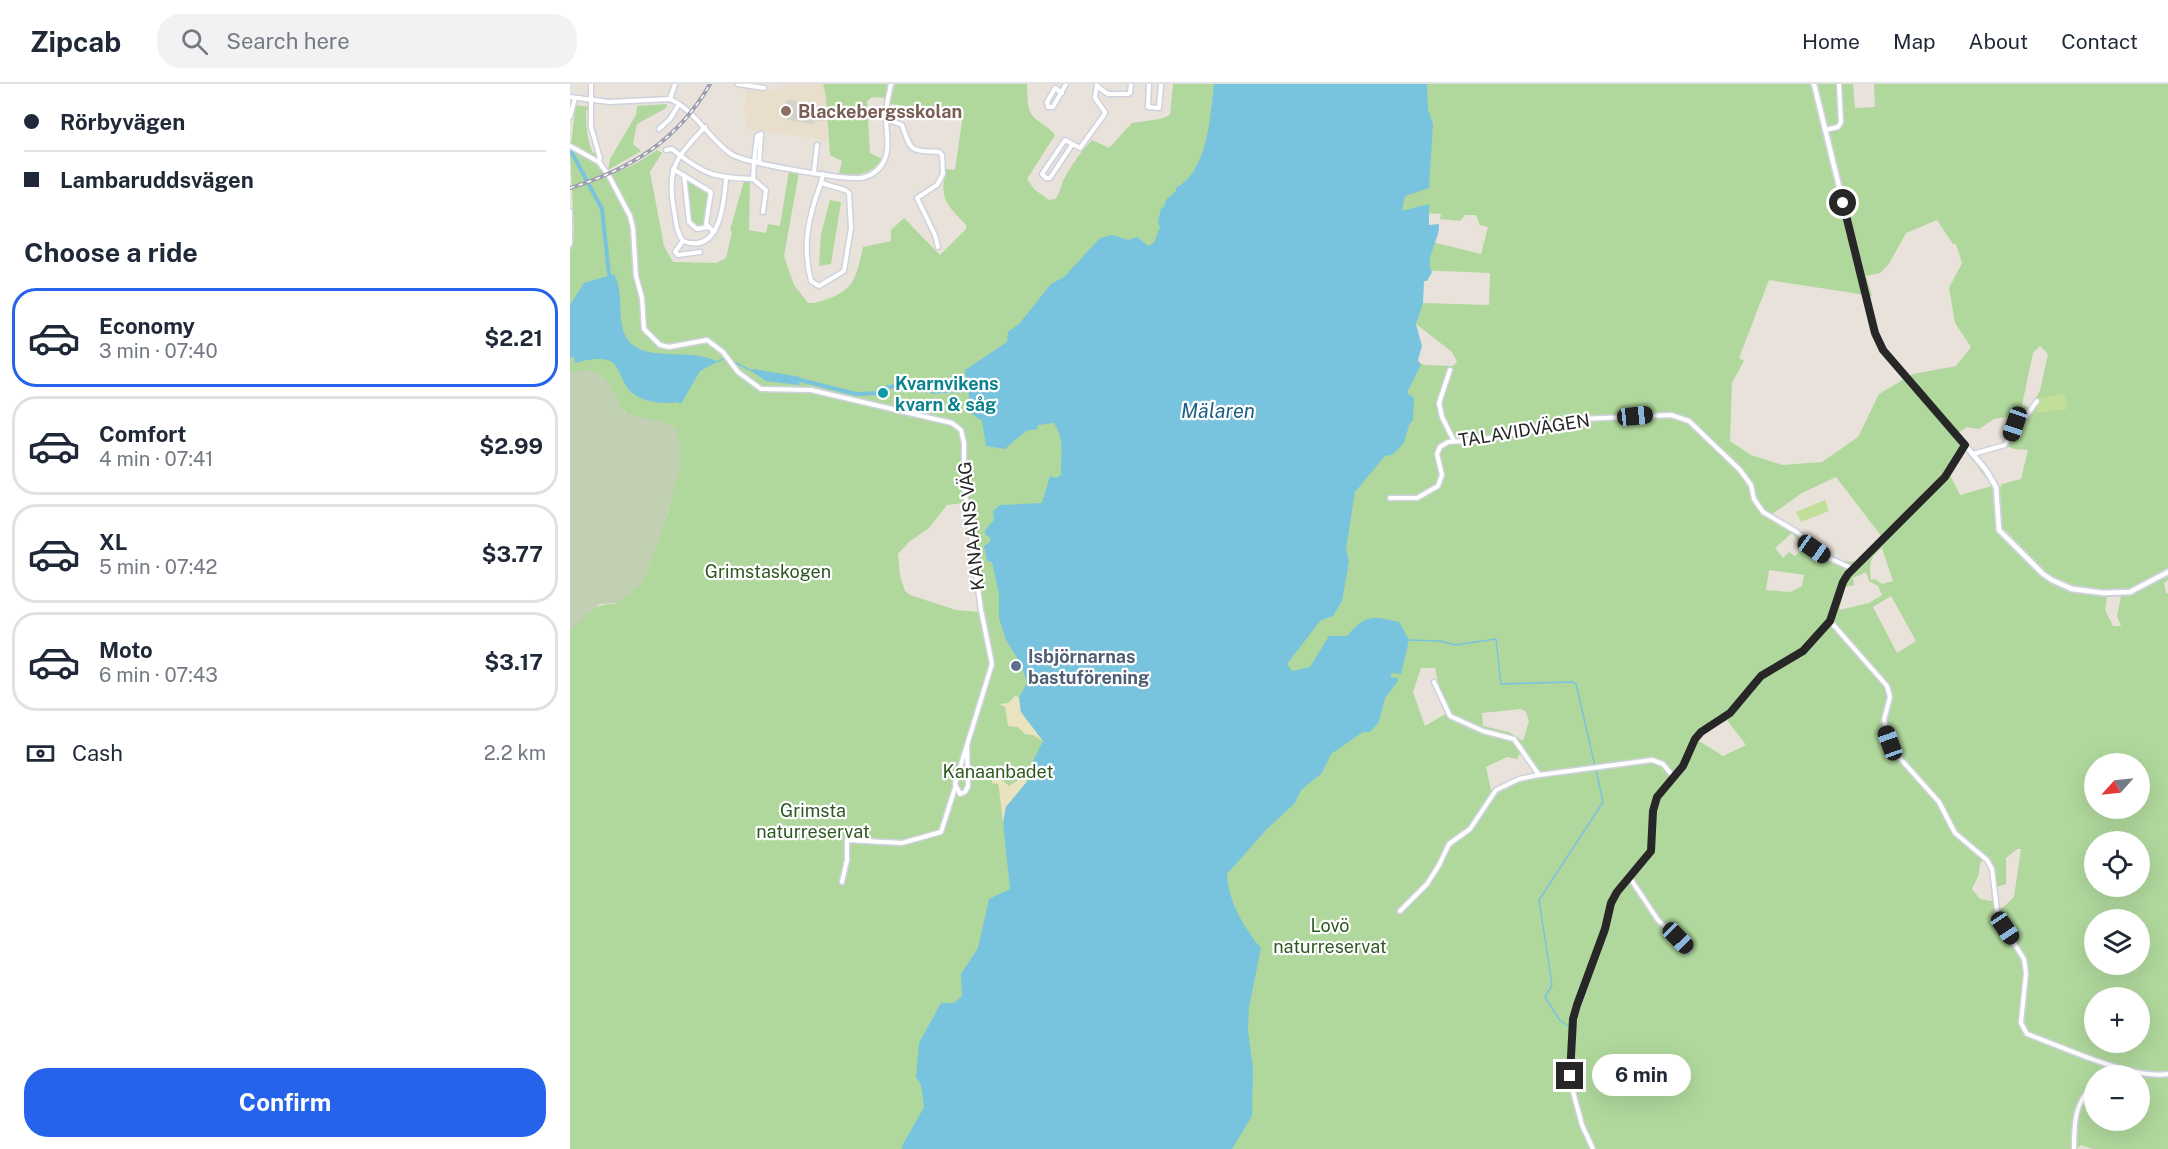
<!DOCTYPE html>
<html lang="en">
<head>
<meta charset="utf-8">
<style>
	:root { --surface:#fff; --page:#f2f2f3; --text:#1f2937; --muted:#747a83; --line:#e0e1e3; --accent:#2563eb }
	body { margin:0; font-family:"Public Sans",sans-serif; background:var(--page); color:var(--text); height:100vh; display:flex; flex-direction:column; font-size:22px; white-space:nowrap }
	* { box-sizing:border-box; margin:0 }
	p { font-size:20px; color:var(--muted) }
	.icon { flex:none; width:33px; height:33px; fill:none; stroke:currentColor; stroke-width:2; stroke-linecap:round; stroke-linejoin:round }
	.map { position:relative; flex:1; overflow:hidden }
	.sheet { display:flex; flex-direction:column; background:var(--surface); width:570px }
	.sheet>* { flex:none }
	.hud { display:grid; align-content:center; height:132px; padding:0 24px; background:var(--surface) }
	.needle { width:39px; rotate:243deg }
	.buttons { position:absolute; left:1514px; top:669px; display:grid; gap:12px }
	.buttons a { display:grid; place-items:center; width:66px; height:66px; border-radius:50%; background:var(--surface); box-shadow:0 6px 24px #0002; font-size:30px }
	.end { position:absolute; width:27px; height:27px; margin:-14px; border:8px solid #272727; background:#fff; box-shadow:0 0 0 3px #fff }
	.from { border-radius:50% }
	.bubble { position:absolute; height:42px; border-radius:21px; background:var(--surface); box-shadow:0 6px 24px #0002; font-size:20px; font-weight:700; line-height:42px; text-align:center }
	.car { position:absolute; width:18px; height:36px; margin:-18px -9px; border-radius:8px; box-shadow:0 0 4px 2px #0007; background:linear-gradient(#222 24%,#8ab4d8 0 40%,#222 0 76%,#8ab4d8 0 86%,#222 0) }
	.hud b { display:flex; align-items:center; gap:21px; height:57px; font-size:22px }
	.hud b+b { border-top:2px solid var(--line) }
	.hud i { width:15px; height:15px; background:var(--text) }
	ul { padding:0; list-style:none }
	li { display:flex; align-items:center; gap:18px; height:99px; margin:0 12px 9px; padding:0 12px; border:3px solid var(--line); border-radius:24px }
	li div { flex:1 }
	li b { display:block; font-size:22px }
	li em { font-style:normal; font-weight:700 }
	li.current { border-color:var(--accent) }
	li>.icon { width:54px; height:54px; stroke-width:1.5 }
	h2 { padding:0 24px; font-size:27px; line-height:72px }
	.pay { display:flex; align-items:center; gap:15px; height:66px; padding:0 24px; font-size:22px }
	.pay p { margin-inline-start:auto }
	.action { display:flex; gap:12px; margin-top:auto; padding:12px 24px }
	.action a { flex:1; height:69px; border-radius:24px; background:var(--accent); color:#fff; font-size:24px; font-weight:700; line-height:69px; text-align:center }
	header { display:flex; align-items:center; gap:36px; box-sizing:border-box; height:84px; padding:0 30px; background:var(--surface); border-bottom:2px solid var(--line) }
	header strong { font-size:28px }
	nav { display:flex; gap:33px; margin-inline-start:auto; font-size:21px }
	.search { width:420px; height:54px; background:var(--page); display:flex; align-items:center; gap:15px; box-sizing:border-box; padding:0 21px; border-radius:24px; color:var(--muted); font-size:22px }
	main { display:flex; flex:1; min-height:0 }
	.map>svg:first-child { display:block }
	.education { fill:#e8decb }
	.green { fill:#b0d89c; fill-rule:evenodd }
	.sand { fill:#eae3c0 }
	.cemetery { fill:#c1cfb3 }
	.pitch { fill:#c1df99 }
	.plaza { fill:#d5d1cc }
	.water { fill:#78c3de }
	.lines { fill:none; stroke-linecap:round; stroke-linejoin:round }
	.stream { stroke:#78c3de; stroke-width:1.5 }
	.canal { stroke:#78c3de; stroke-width:4 }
	.minor-casing { stroke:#cfd2de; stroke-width:7 }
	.tertiary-casing { stroke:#cfd2de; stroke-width:8 }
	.minor { stroke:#fff; stroke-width:4 }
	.tertiary { stroke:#fff; stroke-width:4.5 }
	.rail-casing { stroke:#9ea0af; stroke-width:4 }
	.rail { stroke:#fff; stroke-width:1.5; stroke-dasharray:4.5; stroke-linecap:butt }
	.route { stroke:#272727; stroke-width:8 }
	.education-dot { fill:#8d6e63; stroke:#fff; stroke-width:2 }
	.culture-dot { fill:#0f9aa8; stroke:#fff; stroke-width:2 }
	.service-dot { fill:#5c6f8a; stroke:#fff; stroke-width:2 }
	.labels { text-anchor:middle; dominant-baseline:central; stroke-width:4.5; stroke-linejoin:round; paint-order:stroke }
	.education-label { font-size:18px; font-weight:bold; fill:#785e54; stroke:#fff; text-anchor:start }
	.culture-label { font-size:18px; font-weight:bold; fill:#0d838f; stroke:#fff; text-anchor:start }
	.street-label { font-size:18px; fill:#272727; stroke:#fff }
	.park-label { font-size:18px; fill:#2d5921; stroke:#fff }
	.service-label { font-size:18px; font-weight:bold; fill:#4e5e75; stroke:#fff; text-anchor:start }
	.water-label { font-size:20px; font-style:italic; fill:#1c6185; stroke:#fff }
</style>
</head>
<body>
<header>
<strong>Zipcab</strong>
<div class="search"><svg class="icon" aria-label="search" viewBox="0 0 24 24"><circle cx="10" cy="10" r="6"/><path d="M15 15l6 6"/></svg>Search here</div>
<nav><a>Home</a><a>Map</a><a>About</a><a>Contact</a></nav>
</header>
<main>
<section class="sheet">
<div class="hud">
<b><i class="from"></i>Rörbyvägen</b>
<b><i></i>Lambaruddsvägen</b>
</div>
<h2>Choose a ride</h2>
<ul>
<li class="current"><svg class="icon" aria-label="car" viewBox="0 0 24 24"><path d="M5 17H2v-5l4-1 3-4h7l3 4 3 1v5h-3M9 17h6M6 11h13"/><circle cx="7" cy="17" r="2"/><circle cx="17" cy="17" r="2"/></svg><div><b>Economy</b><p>3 min · 07:40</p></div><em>$2.21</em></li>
<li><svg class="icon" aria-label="car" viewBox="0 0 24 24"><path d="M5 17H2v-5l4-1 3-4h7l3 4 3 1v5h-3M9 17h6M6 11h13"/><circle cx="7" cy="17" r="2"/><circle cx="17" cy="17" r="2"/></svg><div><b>Comfort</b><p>4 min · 07:41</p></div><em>$2.99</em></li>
<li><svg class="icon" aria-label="car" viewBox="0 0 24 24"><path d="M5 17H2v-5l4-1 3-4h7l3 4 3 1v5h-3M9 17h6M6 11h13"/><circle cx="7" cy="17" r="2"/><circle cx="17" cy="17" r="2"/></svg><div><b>XL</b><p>5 min · 07:42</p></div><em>$3.77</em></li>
<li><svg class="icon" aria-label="car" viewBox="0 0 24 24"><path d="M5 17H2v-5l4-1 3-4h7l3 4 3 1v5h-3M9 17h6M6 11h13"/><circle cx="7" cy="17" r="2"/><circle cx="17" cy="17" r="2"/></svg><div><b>Moto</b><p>6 min · 07:43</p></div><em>$3.17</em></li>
</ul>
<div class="pay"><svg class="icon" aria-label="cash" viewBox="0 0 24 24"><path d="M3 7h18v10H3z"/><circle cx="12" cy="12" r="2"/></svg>Cash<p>2.2 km</p></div>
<div class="action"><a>Confirm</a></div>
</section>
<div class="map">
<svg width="1598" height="1065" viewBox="0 0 1598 1065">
	<rect width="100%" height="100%" fill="#e8e2da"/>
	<!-- education -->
	<path class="education" d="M214 0H253L256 13 258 56 177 45 174 25 177 5 196 8 207 5Z"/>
	<!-- green -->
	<g class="green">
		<path d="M253 0H319L316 14 302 13 297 17 300 69 312 75C301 91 287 92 269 90L272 77 260 71 256 13Z"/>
		<path d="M325 0H457C458 9 456 23 462 31 467 38 478 42 485 51L457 95 464 105 479 116 485 115C490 109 490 104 493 97 500 82 511 68 522 56L539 64 562 39 590 35 600 31 603 0H694L505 581 385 1065H0V546C12 530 25 519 45 520L67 503 74 494 99 426 54 327 0 404V168L4 148 0 65 16 71 38 92 67 79 87 66 92 69 80 88 94 162 103 178 146 179 156 174 162 148 160 146 174 97H180L179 146 196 149 198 140 210 142 219 87 229 88 214 172 224 201 238 219H245C283 208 285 200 293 163L321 157V146L334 134 370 171 396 145V141C376 120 369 115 376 85L385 86 392 37 390 29 320 20ZM393 419 408 528 386 526 340 511 335 507 330 492 328 470 339 458 359 444 377 421Z"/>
		<path d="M739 0H1283L1285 24 1305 23 1304 0H1598V496L1594 499 1596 509H1598V1065H1523L1511 1061 1507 1065H500ZM857 129 871 130 870 135 890 137 895 131H906L910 141 918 143 911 170 854 156ZM1367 136 1383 160H1386L1392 179 1379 204 1385 239 1401 263 1386 282 1343 290 1309 310 1288 353 1252 378 1212 381 1181 371 1160 357 1162 299 1174 277 1169 274 1199 196 1302 212 1296 192 1310 189 1319 180 1336 149ZM847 186 920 189 919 221 853 219ZM834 225 849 230 846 240 882 268 887 278 883 282 855 281 836 274ZM1470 262 1478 270 1470 307 1459 324 1452 321 1463 269ZM1444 327 1451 332 1437 362 1444 365 1458 366 1451 395 1432 400 1430 404 1420 392 1421 388 1398 363 1389 348 1397 343 1409 345 1424 335 1442 332ZM1395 366 1422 402 1390 411 1380 391ZM1266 393 1312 453 1287 477C1259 481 1245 461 1226 446 1218 440 1209 436 1201 431L1232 409ZM1222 449 1234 464 1225 472 1219 468 1213 474 1205 464ZM1312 464 1323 497 1312 500 1305 495 1301 496C1299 480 1299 474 1312 464ZM1199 486 1234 491 1232 502 1221 508 1196 506ZM1296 488 1299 497 1308 502 1312 511 1299 519 1269 526 1275 503 1284 501 1283 494ZM1321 512 1346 557 1327 569 1303 523ZM1551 512 1547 532 1551 542H1543L1535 526 1537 513ZM851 584H865L871 616 877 629 855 642 843 608ZM951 625 956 628 959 637 953 657 939 648 913 642 912 629ZM1157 636 1176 661 1153 672 1129 657 1134 649ZM951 667 965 691H955L921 706 916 683 937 673 947 675ZM1524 680H1569V724H1524ZM1524 758H1569V802H1524ZM1447 765H1451L1444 813 1428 828 1425 793 1427 803 1436 800V774ZM1413 776 1419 781 1422 817 1410 815 1402 805 1409 790 1410 779ZM1524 836H1569V880H1524ZM1524 914H1569V958H1524ZM1524 992H1569V1036H1524Z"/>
		<path d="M97 20 96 24 67 40 63 60 71 67 38 86 40 75 66 31 67 22Z"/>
		<path d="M6 21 19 23V26H16C16 41 17 56 23 69L26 68 28 76 1 59Z"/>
		<path d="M116 93 140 110 134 143 127 144 120 138Z"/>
		<path d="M260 116 271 118 261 180 249 182 251 150Z"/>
	</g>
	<!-- sand -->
	<g class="sand">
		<path d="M445 612 449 613 451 628 473 657 463 651 455 650 448 643 438 642 435 623 429 620 438 619Z"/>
		<path d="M427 692 439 702 450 695 457 697 436 723 433 739 429 704 428 700 422 699V693Z"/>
	</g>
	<!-- cemetery -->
	<path class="cemetery" d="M20 286C40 292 45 310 54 329L97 339 105 344 111 362 110 385 93 445 74 494 67 503 47 519 30 520 0 546V288Z"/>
	<!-- pitch -->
	<g class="pitch">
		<path d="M1495 310 1497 325 1467 329 1466 318 1472 313Z"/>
		<path d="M1255 416 1259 427 1231 438 1226 428Z"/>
	</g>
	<!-- plaza -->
	<path class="plaza" d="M217 15 252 23 257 29V37H246L244 40 217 36 219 25 215 24Z"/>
	<!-- water -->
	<g class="water">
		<path d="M644 0H857L858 26 863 40 859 104 835 112 832 127 859 120V141L869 140C870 156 854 174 862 188L857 197H854L853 219 846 240 852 262 848 276 851 281 837 309 844 314 843 336 839 341 834 359 822 371 815 372 785 408 776 465 779 477 772 517 763 532 751 536 717 580 722 587 740 583 759 552H777C796 530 802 532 829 538L839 556 831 590 821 589V593L828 594V597L815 614 809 638 800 648H793L761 670 752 689 731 706 725 719 697 745 657 790C658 817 674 844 691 864L679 923 678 946 683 985 682 1032 662 1065H334L331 1064 354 1023 351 1001 346 993 349 959 371 919H384L392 912 391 890 408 864 419 815 440 805 433 739 436 723 457 698 463 677 473 657 451 628 449 613 457 599 451 580 436 556 429 534V510L422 478 417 477 414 462 419 459 421 454 416 451 415 446 424 436 423 427 430 421 472 419 480 392 486 394 491 391C490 371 496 358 484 339L468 341 467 345 456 347 435 365 416 362 412 337 401 329 398 307 401 299 396 296 395 286 437 258 438 248 449 240 481 200 494 193 530 154 542 151 558 156 567 153 578 162 584 159 590 143 588 138 591 124 594 123 596 116 606 107V104C638 86 640 34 644 0Z"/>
		<path d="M44 190C55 209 46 235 56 253 72 281 121 262 147 278L130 287 111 320 107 318C91 321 65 317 56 302 52 295 48 282 42 278 34 272 13 276 5 279L4 273 0 274V221L14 199Z"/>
		<path d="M184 285 230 293 229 301 196 297 181 287Z"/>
	</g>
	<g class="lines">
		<!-- stream -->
		<g class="stream">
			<path d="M162 277 182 287"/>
			<path d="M147 278 157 273"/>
			<path d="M352 307 357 308"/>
			<path d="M361 309 398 307"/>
			<path d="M839 556 870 557 885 561 926 555 931 600 1003 598 1006 600 1025 682"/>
			<path d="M1000 944 989 935 975 913 982 901 969 816 1033 718 1026 686"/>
		</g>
		<!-- canal -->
		<g class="canal">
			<path d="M1 67 32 125 39 190"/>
			<path d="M230 296 286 310 310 309"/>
			<path d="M315 304 340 299 348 304"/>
		</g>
		<!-- minor casing -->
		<g class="minor-casing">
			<g id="minor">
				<path d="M21 0V43L30 74 29 78"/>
				<path d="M168 0 194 4"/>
				<path d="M579 0 578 23 589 24 591 0"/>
				<path d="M528 3 538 10H558L560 9 561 0"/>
				<path d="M492 9 485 4 477 18 478 23H483L496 0"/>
				<path d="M0 13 39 18 100 15C126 27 139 55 161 70 174 79 271 95 288 94 299 94 309 87 314 77 321 63 315 43 316 27 317 18 319 9 321 0"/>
				<path d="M100 15 105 0"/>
				<path d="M0 33 5 14"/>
				<path d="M317 35 332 41C342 69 339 66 369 68L372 71 373 90 367 101 347 114 365 151 368 163"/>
				<path d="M135 43C107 73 96 83 104 126 106 137 106 148 113 157 150 171 154 119 156 95"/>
				<path d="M89 45 100 35 109 20"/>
				<path d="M1255 46 1268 43 1271 38 1269 0"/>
				<path d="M502 61 480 94H476L472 90 495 56 510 64 534 31 535 28 525 14 527 0"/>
				<path d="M0 62 29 78 39 92 60 132 63 144 66 192 72 214 74 245 90 261 99 263 137 256 153 268 168 288 191 305 241 306 382 339 391 346 394 359V403L411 526 422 580 385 700 390 710 395 708 398 702 397 662"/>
				<path d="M96 66 102 65C133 90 144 94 183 95"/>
				<path d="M184 78 187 52 191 50 189 79"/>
				<path d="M184 78 183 95 196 106 193 128"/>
				<path d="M103 85 141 108 136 140 144 148"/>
				<path d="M244 88 247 61"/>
				<path d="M114 91 119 138 127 145 138 143"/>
				<path d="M251 99C238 133 232 162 241 197L249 202 274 187 281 144 279 109 275 106 251 99 253 90"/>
				<path d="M0 127V160"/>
				<path d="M113 157 105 168 108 171 130 168"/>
				<path d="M880 286 869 319 872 333 884 357"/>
				<path d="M1403 370 1435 361 1445 340 1454 335 1467 317"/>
				<path d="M820 414H847L868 402 872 391 867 370 870 363 878 358 910 356 1011 335 1101 331 1119 337 1170 386 1181 401 1184 415 1193 428 1227 448 1255 472 1283 485"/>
				<path d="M1260 537 1317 602 1320 613 1314 636 1320 659 1328 672 1369 718 1385 749 1417 776 1422 785 1428 834 1454 875 1456 889 1451 939 1457 950C1493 963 1562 996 1598 990"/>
				<path d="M864 598 880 632 913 647 944 655 969 691 1082 676 1093 680 1104 693"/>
				<path d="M1060 794 1088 836 1119 866"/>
				<path d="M272 798 277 776V756L332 759 371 748 385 704"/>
				<path d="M830 827 857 800 869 781 879 760 900 745 926 706 949 695 968 691"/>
				<path d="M1540 992 1557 986"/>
				<path d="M1023 1065 1012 1041 1001 1000 1003 935 1035 845 1041 819 1047 808 1081 767 1083 727 1087 713 1113 683 1125 655 1131 648 1160 629 1191 592 1233 567 1260 537 1273 498 1278 490 1375 393 1395 361 1313 266 1305 249 1289 184"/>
				<path d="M1504 1065C1504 1041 1504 1018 1524 1001"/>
			</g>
		</g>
		<!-- tertiary casing -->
		<g class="tertiary-casing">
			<g id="tertiary">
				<path d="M1244 0 1289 184"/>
				<path d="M1395 361 1416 386 1426 403 1429 446 1473 490 1482 496 1502 505 1534 509 1560 508 1598 488"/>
			</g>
		</g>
		<!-- minor -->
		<use href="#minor" class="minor"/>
		<!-- tertiary -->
		<use href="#tertiary" class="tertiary"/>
		<!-- rail casing -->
		<g class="rail-casing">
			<path id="rail" d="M0 104C61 85 108 56 140 0"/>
		</g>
		<!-- rail -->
		<use href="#rail" class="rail"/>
	</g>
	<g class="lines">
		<!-- route -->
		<path class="route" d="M1000 992 1003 935 1007 921 1035 845 1041 819 1047 808 1081 767 1083 727 1087 713 1113 682 1125 655 1131 648 1160 629 1191 592 1233 567 1260 537 1273 498 1278 490 1375 393 1395 361 1313 266 1305 249 1273 119"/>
	</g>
	<!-- markers -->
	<circle class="education-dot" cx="216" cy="27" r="6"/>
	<circle class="culture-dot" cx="313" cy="309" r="6"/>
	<circle class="service-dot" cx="446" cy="582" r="6"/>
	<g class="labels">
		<!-- education labels -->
		<g class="education-label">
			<text x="228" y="27">Blackebergsskolan</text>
		</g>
		<!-- culture labels -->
		<g class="culture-label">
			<text x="325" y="299">Kvarnvikens<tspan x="325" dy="21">kvarn &amp; såg</tspan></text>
		</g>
		<!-- street labels -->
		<g class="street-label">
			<text transform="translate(954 346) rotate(-9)">TALAVIDVÄGEN</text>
			<text transform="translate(401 442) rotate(-96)">KANAANS VÄG</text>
		</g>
		<!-- park labels -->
		<g class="park-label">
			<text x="198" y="487">Grimstaskogen</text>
			<text x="428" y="687">Kanaanbadet</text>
			<text x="243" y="726">Grimsta<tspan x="243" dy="21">naturreservat</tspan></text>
			<text x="760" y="841">Lovö<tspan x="760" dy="21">naturreservat</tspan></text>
		</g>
		<!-- service labels -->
		<g class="service-label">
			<text x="458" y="572">Isbjörnarnas<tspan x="458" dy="21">bastuförening</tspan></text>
		</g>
		<!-- water labels -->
		<g class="water-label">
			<text x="648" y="327">Mälaren</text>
		</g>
	</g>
</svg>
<div class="buttons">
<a><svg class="needle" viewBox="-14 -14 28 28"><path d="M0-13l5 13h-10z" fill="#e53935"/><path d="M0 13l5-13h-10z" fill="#747a83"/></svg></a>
<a><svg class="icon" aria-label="locate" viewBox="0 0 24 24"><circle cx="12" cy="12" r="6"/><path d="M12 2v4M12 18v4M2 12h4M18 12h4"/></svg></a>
<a><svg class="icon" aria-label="layers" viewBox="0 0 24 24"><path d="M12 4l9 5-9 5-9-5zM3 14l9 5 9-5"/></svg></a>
<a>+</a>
<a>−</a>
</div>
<i class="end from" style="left:1273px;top:119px"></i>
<i class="end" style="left:1000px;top:992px"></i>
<div class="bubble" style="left:1022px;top:970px;width:99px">6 min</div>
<i class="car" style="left:1065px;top:332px;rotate:84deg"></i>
<i class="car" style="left:1445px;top:340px;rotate:199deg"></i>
<i class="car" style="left:1244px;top:465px;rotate:125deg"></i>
<i class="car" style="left:1320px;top:659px;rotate:340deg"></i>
<i class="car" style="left:1435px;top:844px;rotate:146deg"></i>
<i class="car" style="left:1108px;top:854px;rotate:136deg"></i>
</div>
</main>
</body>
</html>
